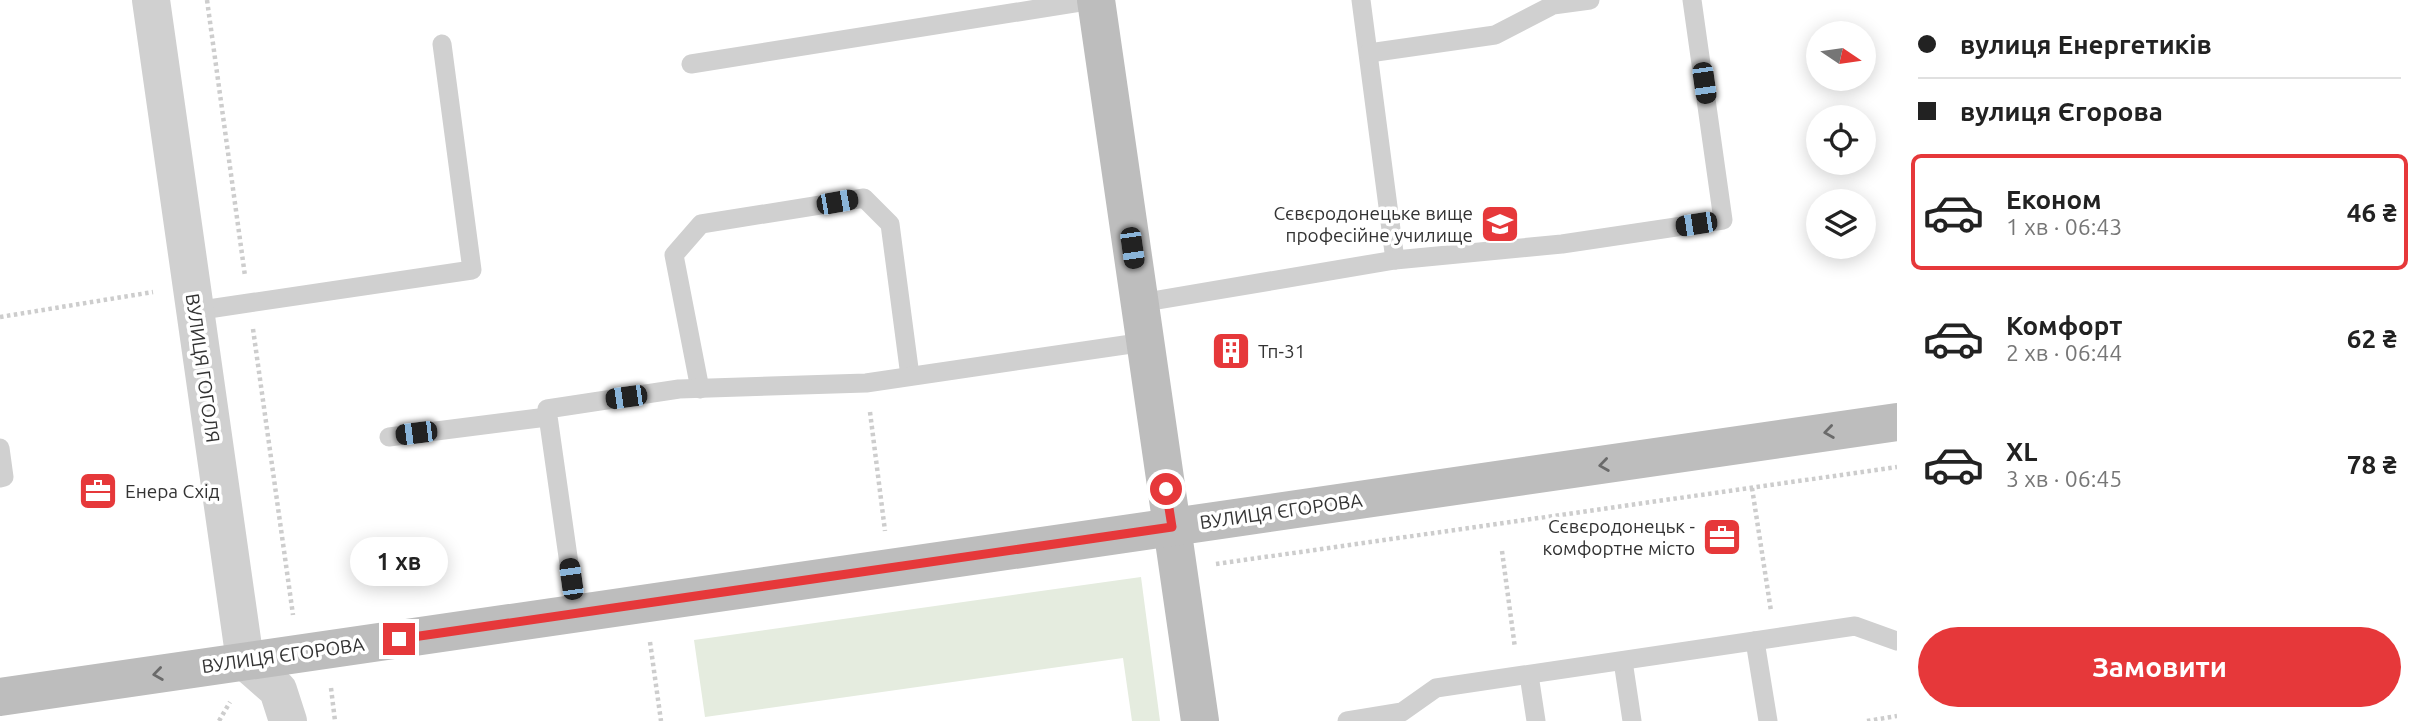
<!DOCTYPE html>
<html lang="uk">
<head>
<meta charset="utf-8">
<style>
	:root { --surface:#fff; --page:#f6f6f6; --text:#222; --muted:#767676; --line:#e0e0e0; --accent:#e6383a }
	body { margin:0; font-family:Ubuntu,sans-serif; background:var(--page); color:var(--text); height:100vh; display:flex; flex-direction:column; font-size:26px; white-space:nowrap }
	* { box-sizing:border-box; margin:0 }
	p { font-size:23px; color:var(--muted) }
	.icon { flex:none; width:38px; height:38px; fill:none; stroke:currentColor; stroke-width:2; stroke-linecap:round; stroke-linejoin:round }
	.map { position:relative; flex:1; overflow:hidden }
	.sheet { display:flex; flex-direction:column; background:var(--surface); width:525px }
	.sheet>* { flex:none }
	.hud { display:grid; align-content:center; height:154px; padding:0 21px; background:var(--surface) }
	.needle { width:46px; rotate:103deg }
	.controls { position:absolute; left:1806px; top:21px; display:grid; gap:14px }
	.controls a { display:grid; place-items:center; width:70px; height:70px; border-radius:50%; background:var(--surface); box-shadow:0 4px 18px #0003; font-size:35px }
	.end { position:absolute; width:32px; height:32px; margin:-16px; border:9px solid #e6383a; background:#fff; box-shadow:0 0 0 4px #fff }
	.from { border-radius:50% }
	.bubble { position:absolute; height:49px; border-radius:24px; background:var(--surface); box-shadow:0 4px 18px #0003; font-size:23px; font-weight:600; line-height:49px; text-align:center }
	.car { position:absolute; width:21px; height:42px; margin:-21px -10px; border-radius:9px; box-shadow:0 0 5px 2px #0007; background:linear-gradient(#222 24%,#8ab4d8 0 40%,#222 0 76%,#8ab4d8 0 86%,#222 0) }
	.hud b { display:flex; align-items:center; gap:24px; height:66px; font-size:26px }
	.hud b+b { border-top:2px solid var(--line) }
	.hud i { width:18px; height:18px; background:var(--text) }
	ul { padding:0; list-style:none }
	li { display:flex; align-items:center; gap:21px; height:116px; margin:0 14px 10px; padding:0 7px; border:4px solid transparent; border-radius:10px }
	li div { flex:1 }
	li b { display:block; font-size:26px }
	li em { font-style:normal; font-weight:600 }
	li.selected { border-color:var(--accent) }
	li>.icon { width:63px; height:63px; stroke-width:1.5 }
	.button { display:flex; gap:14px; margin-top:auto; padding:14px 21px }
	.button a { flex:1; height:80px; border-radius:42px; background:var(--accent); color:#fff; font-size:28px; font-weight:600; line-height:80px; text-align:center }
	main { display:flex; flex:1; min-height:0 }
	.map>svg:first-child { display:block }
	.green { fill:#e5ecdf }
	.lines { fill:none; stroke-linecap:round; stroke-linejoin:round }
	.path { stroke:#cdcdcd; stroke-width:4.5; stroke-dasharray:3.5 3.5; stroke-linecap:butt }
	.lane { stroke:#d0d0d0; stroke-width:19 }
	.street { stroke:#d0d0d0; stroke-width:38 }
	.secondary { stroke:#bdbdbd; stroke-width:38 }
	.oneway { stroke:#6a6a6a }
	.route { stroke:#e6383a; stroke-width:9 }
	.labels { text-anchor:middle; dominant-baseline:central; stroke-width:7; stroke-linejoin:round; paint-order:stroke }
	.poi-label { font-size:19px; fill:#333; stroke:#fff; text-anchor:end }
	.street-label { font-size:19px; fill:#333; stroke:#fff }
</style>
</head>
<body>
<main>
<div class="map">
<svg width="1897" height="721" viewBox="0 0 1897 721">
	<rect width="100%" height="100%" fill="#fff"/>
	<!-- green -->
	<path class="green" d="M1141 577 1160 721H1132L1123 658 705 717 694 640Z"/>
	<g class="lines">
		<!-- path -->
		<g class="path">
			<path d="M207 0 245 276"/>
			<path d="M0 317 153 292"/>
			<path d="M253 329 293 615"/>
			<path d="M870 412 885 531"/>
			<path d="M1752 488 1771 611"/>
			<path d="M1502 551 1515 648"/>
			<path d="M1216 564 1897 467"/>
			<path d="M650 642 661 721"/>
			<path d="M331 688 335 721"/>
			<path d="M219 721 230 702"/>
			<path d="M1867 721 1897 716"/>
		</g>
		<!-- lane -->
		<g class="lane">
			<path d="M1361 0 1395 260"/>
			<path d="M1369 53 1495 35 1553 5 1590 0"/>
			<path d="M691 64 1093 0"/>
			<path d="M1140 303 1395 260 1562 244 1723 220 1692 0"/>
			<path d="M195 311 472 270 442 44"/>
			<path d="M700 389 674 255 701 224 864 198 890 224 910 376"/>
			<path d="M389 437 547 417"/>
			<path d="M0 448 4 477 0 478"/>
			<path d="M576 613 547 409 679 389 866 383 1145 342"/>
			<path d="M1755 641 1768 721"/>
			<path d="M1623 661 1632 721"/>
			<path d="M1529 675 1536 721"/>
			<path d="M1347 721 1402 712 1436 688 1855 626 1897 641"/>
		</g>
		<!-- street -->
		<path class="street" d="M151 0 245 661 278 690 288 721"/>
		<!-- secondary -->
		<g class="secondary">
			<path d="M1096 0 1200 721"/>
			<path d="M0 697 1897 422"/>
		</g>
	</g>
	<!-- one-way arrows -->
	<defs><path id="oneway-chevron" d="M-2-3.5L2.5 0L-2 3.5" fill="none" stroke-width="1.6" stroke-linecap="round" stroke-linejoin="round" transform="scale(1.75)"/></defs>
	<g class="oneway">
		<use href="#oneway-chevron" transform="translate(1829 432) rotate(172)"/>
		<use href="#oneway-chevron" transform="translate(1604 465) rotate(172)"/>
		<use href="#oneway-chevron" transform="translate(158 674) rotate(172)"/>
	</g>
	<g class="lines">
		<!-- route -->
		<path class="route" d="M399 639 1172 527 1166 489"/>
	</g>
	<!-- icons -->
	<defs>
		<g id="university-square" transform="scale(2.0125)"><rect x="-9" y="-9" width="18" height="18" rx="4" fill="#e6383a" stroke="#fff"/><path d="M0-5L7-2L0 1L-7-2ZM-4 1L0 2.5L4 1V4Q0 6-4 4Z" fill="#fff"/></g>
		<g id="building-square" transform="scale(2.0125)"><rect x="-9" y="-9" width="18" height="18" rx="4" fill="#e6383a" stroke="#fff"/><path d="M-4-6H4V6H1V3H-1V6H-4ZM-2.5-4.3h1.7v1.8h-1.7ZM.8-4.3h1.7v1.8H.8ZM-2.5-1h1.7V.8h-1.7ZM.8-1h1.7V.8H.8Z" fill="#fff"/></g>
		<g id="office-square" transform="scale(2.0125)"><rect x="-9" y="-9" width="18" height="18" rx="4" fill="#e6383a" stroke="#fff"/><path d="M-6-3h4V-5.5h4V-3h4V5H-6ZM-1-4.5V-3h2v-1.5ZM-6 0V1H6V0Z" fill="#fff"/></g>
	</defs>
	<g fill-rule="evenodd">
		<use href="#university-square" x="1500" y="224"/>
		<use href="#building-square" x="1231" y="351"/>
		<use href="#office-square" x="98" y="491"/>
		<use href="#office-square" x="1722" y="537"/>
	</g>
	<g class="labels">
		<!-- poi labels -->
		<g class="poi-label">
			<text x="1473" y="213">Сєвєродонецьке вище<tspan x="1473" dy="22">професійне училище</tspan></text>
			<text x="1258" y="351" text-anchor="start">Тп-31</text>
			<text x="125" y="491" text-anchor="start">Енера Схід</text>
			<text x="1695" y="526">Сєвєродонецьк -<tspan x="1695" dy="22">комфортне місто</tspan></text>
		</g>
		<!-- street labels -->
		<g class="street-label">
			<text transform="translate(203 368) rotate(82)">ВУЛИЦЯ ГОГОЛЯ</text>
			<text transform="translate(1281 511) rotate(-8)">ВУЛИЦЯ ЄГОРОВА</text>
			<text transform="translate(283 655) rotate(-8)">ВУЛИЦЯ ЄГОРОВА</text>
		</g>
	</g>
</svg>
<div class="controls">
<a><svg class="needle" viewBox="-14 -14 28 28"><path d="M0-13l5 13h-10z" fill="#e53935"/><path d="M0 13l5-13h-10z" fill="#767676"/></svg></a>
<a><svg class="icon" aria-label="locate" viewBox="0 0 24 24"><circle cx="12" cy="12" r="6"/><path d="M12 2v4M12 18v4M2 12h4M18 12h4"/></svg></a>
<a><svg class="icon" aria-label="layers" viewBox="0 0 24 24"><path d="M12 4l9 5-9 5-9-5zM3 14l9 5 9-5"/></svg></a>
</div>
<i class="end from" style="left:1166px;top:489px"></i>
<i class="end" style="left:399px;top:639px"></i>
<div class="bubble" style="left:350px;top:537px;width:98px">1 хв</div>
<i class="car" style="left:1704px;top:83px;rotate:172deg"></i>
<i class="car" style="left:837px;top:202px;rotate:80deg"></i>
<i class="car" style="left:1696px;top:224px;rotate:261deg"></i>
<i class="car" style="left:1132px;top:248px;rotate:172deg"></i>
<i class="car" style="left:626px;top:397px;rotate:262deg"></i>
<i class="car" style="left:416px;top:433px;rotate:263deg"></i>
<i class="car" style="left:571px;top:579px;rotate:352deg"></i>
</div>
<section class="sheet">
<div class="hud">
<b><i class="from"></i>вулиця Енергетиків</b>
<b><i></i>вулиця Єгорова</b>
</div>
<ul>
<li class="selected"><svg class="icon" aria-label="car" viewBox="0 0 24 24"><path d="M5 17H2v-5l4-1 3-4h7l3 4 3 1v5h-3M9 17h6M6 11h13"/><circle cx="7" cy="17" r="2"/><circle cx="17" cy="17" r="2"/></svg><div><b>Економ</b><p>1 хв · 06:43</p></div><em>46 ₴</em></li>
<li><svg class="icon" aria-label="car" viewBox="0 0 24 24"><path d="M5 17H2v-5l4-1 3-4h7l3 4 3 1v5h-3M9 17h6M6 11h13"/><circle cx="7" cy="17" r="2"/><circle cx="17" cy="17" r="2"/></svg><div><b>Комфорт</b><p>2 хв · 06:44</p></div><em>62 ₴</em></li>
<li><svg class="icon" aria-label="car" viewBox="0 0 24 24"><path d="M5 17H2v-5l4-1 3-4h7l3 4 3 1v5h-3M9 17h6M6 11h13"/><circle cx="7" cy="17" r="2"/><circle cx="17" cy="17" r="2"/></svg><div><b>XL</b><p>3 хв · 06:45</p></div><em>78 ₴</em></li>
</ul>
<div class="button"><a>Замовити</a></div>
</section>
</main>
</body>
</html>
